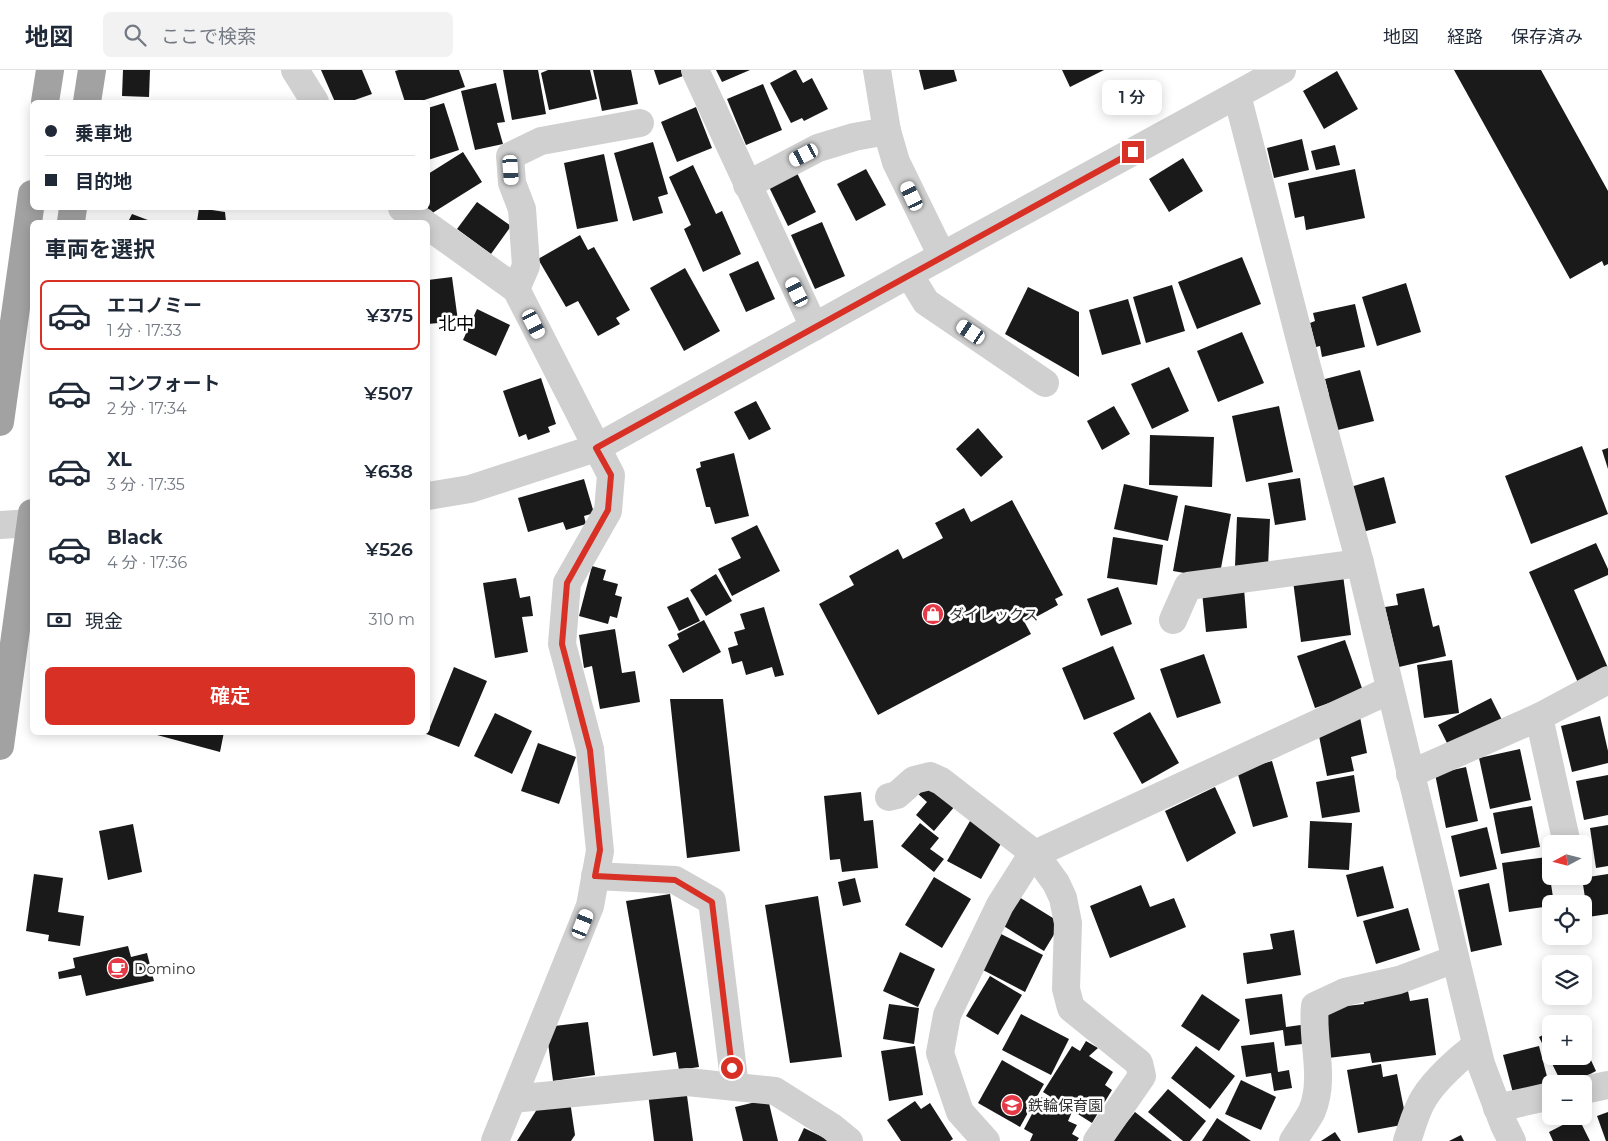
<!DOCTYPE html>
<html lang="ja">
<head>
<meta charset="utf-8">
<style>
	:root { --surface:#fff; --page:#f2f2f3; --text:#1f2937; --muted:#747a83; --line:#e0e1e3; --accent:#d93025 }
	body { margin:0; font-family:Montserrat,"Noto Sans JP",sans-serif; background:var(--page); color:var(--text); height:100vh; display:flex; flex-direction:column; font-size:19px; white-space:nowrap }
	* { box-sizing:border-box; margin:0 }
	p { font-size:16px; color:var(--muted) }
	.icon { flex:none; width:28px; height:28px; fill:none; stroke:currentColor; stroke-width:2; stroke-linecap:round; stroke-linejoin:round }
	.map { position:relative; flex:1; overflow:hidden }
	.drawer { position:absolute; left:30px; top:150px; width:400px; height:515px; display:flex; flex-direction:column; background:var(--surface); border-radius:8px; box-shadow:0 2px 12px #0003 }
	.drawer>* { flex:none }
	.banner { position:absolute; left:30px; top:30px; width:400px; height:110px; border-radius:8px; box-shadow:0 2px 12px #0003; display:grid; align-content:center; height:110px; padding:0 15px; background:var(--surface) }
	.needle { width:32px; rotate:263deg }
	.controls { position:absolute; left:1542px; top:765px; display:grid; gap:10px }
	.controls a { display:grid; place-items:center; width:50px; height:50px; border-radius:8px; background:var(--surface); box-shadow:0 2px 12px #0003; font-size:25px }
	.end { position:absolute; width:22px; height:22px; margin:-11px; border:6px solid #d93025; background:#fff; box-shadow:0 0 0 2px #fff }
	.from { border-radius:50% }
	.bubble { position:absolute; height:35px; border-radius:8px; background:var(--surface); box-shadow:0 2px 12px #0003; font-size:16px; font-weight:600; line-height:35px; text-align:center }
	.car { position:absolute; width:15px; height:30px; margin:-15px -8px; border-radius:6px; box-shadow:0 0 4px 1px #0007; background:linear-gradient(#fff 24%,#345 0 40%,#fff 0 76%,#345 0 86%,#fff 0) }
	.banner b { display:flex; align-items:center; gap:18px; height:48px; font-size:19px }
	.banner b+b { border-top:1px solid var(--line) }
	.banner i { width:12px; height:12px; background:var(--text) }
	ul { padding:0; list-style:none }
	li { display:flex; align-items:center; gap:15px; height:70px; margin:0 10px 8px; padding:0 5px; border:2px solid transparent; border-radius:8px }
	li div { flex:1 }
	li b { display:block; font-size:19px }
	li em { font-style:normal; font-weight:600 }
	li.active { border-color:var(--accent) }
	li>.icon { width:45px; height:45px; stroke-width:1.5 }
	h2 { padding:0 15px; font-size:22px; line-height:60px }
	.pay { display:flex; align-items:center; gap:12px; height:55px; padding:0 15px; font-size:19px }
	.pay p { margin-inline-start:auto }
	.button { display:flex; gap:10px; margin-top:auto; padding:10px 15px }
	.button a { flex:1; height:58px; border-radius:8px; background:var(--accent); color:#fff; font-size:20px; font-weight:600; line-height:58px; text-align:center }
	header { display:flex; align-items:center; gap:30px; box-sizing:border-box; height:70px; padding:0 25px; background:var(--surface); border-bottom:1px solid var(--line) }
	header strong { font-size:24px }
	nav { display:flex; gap:28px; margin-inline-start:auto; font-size:18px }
	.search { width:350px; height:45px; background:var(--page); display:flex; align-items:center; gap:12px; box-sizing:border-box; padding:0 18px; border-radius:8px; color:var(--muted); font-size:19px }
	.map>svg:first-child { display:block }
	.building { fill:#1a1a1a }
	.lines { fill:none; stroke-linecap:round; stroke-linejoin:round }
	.minor { stroke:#d0d0d0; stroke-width:28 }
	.tertiary { stroke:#d0d0d0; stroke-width:28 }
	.trunk { stroke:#a2a2a2; stroke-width:28 }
	.route { stroke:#d93025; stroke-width:6 }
	.labels { text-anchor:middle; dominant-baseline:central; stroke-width:5; stroke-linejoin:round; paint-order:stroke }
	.poi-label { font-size:15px; fill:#333; stroke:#fff; text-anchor:start }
	.quarter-label { font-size:18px; fill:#000; stroke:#fff }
</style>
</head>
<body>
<header>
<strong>地図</strong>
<div class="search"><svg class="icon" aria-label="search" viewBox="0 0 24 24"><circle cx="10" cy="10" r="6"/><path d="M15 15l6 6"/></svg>ここで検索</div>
<nav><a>地図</a><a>経路</a><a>保存済み</a></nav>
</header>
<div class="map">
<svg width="1608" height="1071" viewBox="0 0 1608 1071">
	<rect width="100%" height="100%" fill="#fff"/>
	<!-- building -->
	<g class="building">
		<path d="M123 0H150L149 27 122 26Z"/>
		<path d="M321 0H362L372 24 349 32H335Z"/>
		<path d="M399 0H459L465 17 418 32H405L395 1Z"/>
		<path d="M503 0H538L546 44 512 50Z"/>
		<path d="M548 0H590L597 29 549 40 541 3Z"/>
		<path d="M593 0H631L638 34 602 41Z"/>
		<path d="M654 0H681L683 6 659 15Z"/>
		<path d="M716 0H750L722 12Z"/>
		<path d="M794 0H796L803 13 812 8 828 39 804 51 802 48 791 53 770 13Z"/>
		<path d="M919 0H954L957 11 924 20Z"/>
		<path d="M1062 0H1104L1070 17Z"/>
		<path d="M1454 0H1541L1608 121V194L1604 196 1602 191 1570 209Z"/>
		<path d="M1337 1 1358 39 1324 59 1303 21Z"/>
		<path d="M496 13 505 52 497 53 503 74 475 80 461 21Z"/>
		<path d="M763 14 782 60 746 75 727 29Z"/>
		<path d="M444 33 459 80 428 90V38Z"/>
		<path d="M696 37 712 78 677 92 661 52Z"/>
		<path d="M1302 69 1309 100 1274 108 1267 78Z"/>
		<path d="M653 72 668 124 658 127 663 143 633 151 614 83Z"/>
		<path d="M1335 75 1340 95 1316 100 1311 81Z"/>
		<path d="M463 82 482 112 426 147 420 138H428V104Z"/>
		<path d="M604 84 618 151 577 159 564 93Z"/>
		<path d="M1183 88 1203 121 1169 142 1149 109Z"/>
		<path d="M693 95 716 144 722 141 741 184 703 202 684 159 691 155 669 107Z"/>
		<path d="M866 99 886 135 856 151 837 114Z"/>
		<path d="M1355 99 1365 148 1306 160 1304 146 1295 148 1288 113Z"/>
		<path d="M797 103 816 142 788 156 769 117Z"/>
		<path d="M477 132 511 156 491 184 457 159Z"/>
		<path d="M199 138 225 142 226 152H197Z"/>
		<path d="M132 144 153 152H128Z"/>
		<path d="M822 152 845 206 815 219 791 165Z"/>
		<path d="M580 165 588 180 594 177 630 240 616 248 620 254 598 266 578 231 566 237 538 189Z"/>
		<path d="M1242 187 1261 234 1197 259 1178 212Z"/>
		<path d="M758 191 775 229 746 242 729 204Z"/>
		<path d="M685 198 720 261 684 281 650 218Z"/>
		<path d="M452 207 458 251 428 254V210Z"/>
		<path d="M1406 213 1421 262 1377 276 1362 227Z"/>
		<path d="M1172 215 1185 261 1146 273 1133 227Z"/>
		<path d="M1028 217 1079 242V307L1005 264Z"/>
		<path d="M1128 229 1141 274 1102 285 1089 240Z"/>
		<path d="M1355 234 1365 277 1322 287 1320 276 1316 277 1310 253 1315 251 1313 243Z"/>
		<path d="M477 239 510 255 496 286 463 270Z"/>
		<path d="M1242 262 1264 313 1218 332 1197 281Z"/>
		<path d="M1169 297 1189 341 1152 359 1131 314Z"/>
		<path d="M1360 300 1374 351 1338 360 1324 327 1329 325 1325 309Z"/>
		<path d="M541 308 556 354 548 357 550 362 528 370 526 364 519 367 503 321Z"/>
		<path d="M756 331 771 359 749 370 734 342Z"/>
		<path d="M1114 336 1130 364 1102 380 1087 351Z"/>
		<path d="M1279 336 1293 402 1246 412 1232 346Z"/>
		<path d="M978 358 1003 387 981 407 956 379Z"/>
		<path d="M1150 365 1214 367 1212 417 1149 415Z"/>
		<path d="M1582 376 1608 444 1531 474 1505 406Z"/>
		<path d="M1608 378V399L1602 380Z"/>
		<path d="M734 383 749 446 715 454 710 437H706L696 399 701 397 700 392Z"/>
		<path d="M1384 407 1396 453 1359 463 1347 418Z"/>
		<path d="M1300 408 1306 450 1275 455 1268 413Z"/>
		<path d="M584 409 594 443 584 446 586 454 566 460 563 452 528 462 518 428Z"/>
		<path d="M1124 414 1178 426 1168 471 1114 459Z"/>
		<path d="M1012 430 1063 525 1055 529 1058 535 1025 553 1031 564 878 645 819 534 854 515 849 506 898 479 903 489 943 468 935 453 964 438 971 452Z"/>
		<path d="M1185 435 1231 444 1219 509 1173 501Z"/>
		<path d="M1237 447 1270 449 1268 498 1235 496Z"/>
		<path d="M757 455 780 501 732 526 718 499 741 488 731 468Z"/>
		<path d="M1113 467 1163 475 1157 515 1107 508Z"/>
		<path d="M1596 473 1608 499V505L1574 520 1608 598 1579 615 1529 502Z"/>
		<path d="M592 496 606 500 603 510 618 514 615 525 622 527 617 548 610 546 608 554 579 546Z"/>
		<path d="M716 504 732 531 706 546 690 520Z"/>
		<path d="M1343 505 1351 565 1301 572 1293 511Z"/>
		<path d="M516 508 520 528 530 526 533 546 522 547 528 582 495 588 483 513Z"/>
		<path d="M1118 517 1132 554 1101 566 1087 529Z"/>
		<path d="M1244 518 1247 558 1206 562 1202 522Z"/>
		<path d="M1424 518 1433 557 1439 555 1446 586 1399 597 1385 537 1398 535 1396 524Z"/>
		<path d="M688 527 700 551 679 561 667 537Z"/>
		<path d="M764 537 784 605 775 607 772 597 746 605 742 591 732 594 728 578 738 575 734 562 745 559 740 544Z"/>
		<path d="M704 550 721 582 683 603 668 575 679 569 677 564Z"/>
		<path d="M615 559 622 603 635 601 640 632 600 639 592 596 584 598 579 565Z"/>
		<path d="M1345 570 1363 621 1315 638 1297 586Z"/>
		<path d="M1113 576 1135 629 1084 650 1062 598Z"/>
		<path d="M1204 584 1221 633 1177 648 1160 599Z"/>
		<path d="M1452 590 1459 643 1424 648 1417 595Z"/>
		<path d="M454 597 487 611 459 677 424 663 428 662Z"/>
		<path d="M1491 628 1504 654 1451 681 1438 655Z"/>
		<path d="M670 629H723L740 781 687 788Z"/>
		<path d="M1150 642 1179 693 1142 714 1113 663Z"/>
		<path d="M495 643 532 661 512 704 474 686Z"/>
		<path d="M1600 646 1608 681V693L1572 702 1561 656Z"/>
		<path d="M1360 647 1367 683 1351 687 1354 701 1327 706 1317 656Z"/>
		<path d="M146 662H224L220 682Z"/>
		<path d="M538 673 576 687 559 734 521 721Z"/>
		<path d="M1520 679 1531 730 1490 739 1479 688Z"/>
		<path d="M1272 691 1288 747 1253 757 1237 701Z"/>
		<path d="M1466 697 1478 751 1446 758 1435 704Z"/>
		<path d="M1354 705 1360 742 1322 748 1316 712Z"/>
		<path d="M1608 705V745L1584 750 1576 711Z"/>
		<path d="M927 712 955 736 934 761 916 745 927 732 917 723Z"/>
		<path d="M1215 717 1236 763 1187 792 1165 741Z"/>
		<path d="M861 722 864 751 873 750 878 798 842 802 840 789 830 790 824 726Z"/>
		<path d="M1532 736 1540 777 1501 784 1493 743Z"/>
		<path d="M970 751 1003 770 981 809 947 791Z"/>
		<path d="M1310 751 1352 753 1349 800 1308 798Z"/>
		<path d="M920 753 939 768 930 779 944 789 934 802 901 776Z"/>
		<path d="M133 754 142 802 108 810 99 761Z"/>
		<path d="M1608 755V796L1596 798 1590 758Z"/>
		<path d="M1487 757 1497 799 1460 807 1451 766Z"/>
		<path d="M1547 787 1554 834H1551V836L1509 842 1502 793Z"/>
		<path d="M1383 796 1394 838 1357 847 1346 805Z"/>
		<path d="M34 804 63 808 58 842 84 846 80 876 48 871 49 865 26 861Z"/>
		<path d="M1608 804V844L1588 847 1582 808Z"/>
		<path d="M934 807 971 829 942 878 905 855Z"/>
		<path d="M855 808 861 832 843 836 838 812Z"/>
		<path d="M1489 813 1502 875 1471 882 1458 820Z"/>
		<path d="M1141 815 1150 837 1174 828 1186 857 1110 888 1090 836Z"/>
		<path d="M670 824 699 997 679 1000 676 982 653 986 626 831Z"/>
		<path d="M818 826 842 987 790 993 765 835Z"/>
		<path d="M1019 827 1061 853 1044 881 1002 855Z"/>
		<path d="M1408 838 1420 880 1376 894 1363 851Z"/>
		<path d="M1294 860 1301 905 1247 914 1243 883 1273 879 1270 864Z"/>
		<path d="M1001 864 1043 885 1025 922 983 900Z"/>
		<path d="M128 876 131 887 147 883 154 911 86 926 81 905 59 909 58 902 75 898 73 888Z"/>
		<path d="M900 882 935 899 918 937 883 921Z"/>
		<path d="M990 906 1022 925 998 965 966 946Z"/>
		<path d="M1408 921 1410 931 1428 928 1436 985 1372 993 1370 983 1328 988 1321 939 1364 934 1363 927Z"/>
		<path d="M1202 924 1240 950 1219 981 1181 956Z"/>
		<path d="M1282 924 1286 957 1308 954 1311 973 1285 976 1283 960 1250 965 1245 929Z"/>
		<path d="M889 934 919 938 914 974 883 969Z"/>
		<path d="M1021 944 1069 969 1051 1005 1002 980Z"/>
		<path d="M588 952 595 1005 553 1011 546 957Z"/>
		<path d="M1551 961V986H1584V975L1596 1001 1571 1014H1562L1539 967Z"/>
		<path d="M1086 971 1098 978 1089 986 1113 1002 1105 1015 1112 1020 1092 1053 1043 1022 1072 976 1080 981Z"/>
		<path d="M1274 972 1278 1002 1289 1000 1292 1018 1274 1021 1271 1003 1246 1007 1241 976Z"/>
		<path d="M915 976 923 1025 889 1031 881 981Z"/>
		<path d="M1196 976 1235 1006 1210 1039 1171 1008Z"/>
		<path d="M1539 976 1549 1014 1513 1023 1503 985Z"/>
		<path d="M1002 990 1044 1014 1020 1057 978 1033Z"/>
		<path d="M1381 994 1383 1007 1397 1004 1407 1054 1358 1063 1347 1000Z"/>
		<path d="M1241 1010 1276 1027 1261 1060 1225 1044Z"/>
		<path d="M686 1018 693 1071H654L648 1023Z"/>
		<path d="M1168 1019 1206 1051 1190 1071H1183L1148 1042Z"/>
		<path d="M1041 1027 1072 1042 1068 1051 1077 1055 1072 1064 1079 1068 1077 1071H1030L1033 1064 1024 1059Z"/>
		<path d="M768 1029 778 1071H743L735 1037Z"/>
		<path d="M570 1031 575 1065 571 1071H517L539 1036Z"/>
		<path d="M915 1031 921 1039 930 1033 953 1069 950 1071H901L887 1050Z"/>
		<path d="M1135 1042 1172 1071H1112Z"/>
		<path d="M1608 1042V1071H1606L1597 1046Z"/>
		<path d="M1578 1047 1590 1071H1553L1549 1062Z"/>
		<path d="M1217 1048 1251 1071H1202Z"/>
		<path d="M804 1058 831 1071H798Z"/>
		<path d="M1335 1062 1341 1071H1321Z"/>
		<path d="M1461 1065 1464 1071H1449Z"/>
	</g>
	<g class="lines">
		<!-- minor -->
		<g class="minor">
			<path d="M295 0 315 32"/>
			<path d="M695 0 814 257"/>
			<path d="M877 0 887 61 896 92 942 186"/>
			<path d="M1237 25 1307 297 1360 493 1481 994 1504 1055 1512 1071"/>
			<path d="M747 115 818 78 854 67 887 61"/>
			<path d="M402 138 423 152"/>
			<path d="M428 156 516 219 611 405 608 441 567 513 562 574 590 679 600 781 590 836 495 1071"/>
			<path d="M909 204 926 232 1045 313"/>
			<path d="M516 219 526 196 522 139 512 113 510 86 541 71 640 53"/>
			<path d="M1173 550 1188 516 1360 493"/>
			<path d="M1539 647 1567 774"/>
			<path d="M1410 704 1539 647 1608 610"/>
			<path d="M889 727 897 725 914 710 930 706 941 711 1035 784 1056 813 1063 828 1068 853 1066 919 1071 938 1139 993 1142 1006 1097 1071"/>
			<path d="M595 806 675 810 712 831 735 1017"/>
			<path d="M1584 1020 1608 1015"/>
			<path d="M512 1029 687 1012 775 1021 832 1057 849 1071"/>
			<path d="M1497 1038 1551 1026"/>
			<path d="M986 1071 960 1042 940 983 947 945 1000 835 1028 791 1035 784 1390 620"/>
			<path d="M1293 1071C1299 1061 1307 1051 1312 1041 1326 1007 1311 970 1315 936L1345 922 1399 910 1455 889"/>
			<path d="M1407 1071C1412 1057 1416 1040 1424 1028 1434 1011 1460 987 1476 976"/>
		</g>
		<!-- tertiary -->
		<g class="tertiary">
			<path d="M428 426 470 419 596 378 909 204 1282 0"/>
			<path d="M0 455 32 453"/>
		</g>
		<!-- trunk -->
		<g class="trunk">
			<path d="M45 32 50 0"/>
			<path d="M87 32 92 0"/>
			<path d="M71 152 73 138"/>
			<path d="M0 352 32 124"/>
			<path d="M0 676 32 443"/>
		</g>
	</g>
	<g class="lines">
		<!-- route -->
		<path class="route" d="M732 998 712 832 675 810 595 806 600 780 590 680 562 574 567 513 608 440 611 405 596 378 1133 82"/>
	</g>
	<!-- icons -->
	<defs>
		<g id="shop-disc" transform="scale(1.125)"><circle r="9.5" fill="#e63946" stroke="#fff"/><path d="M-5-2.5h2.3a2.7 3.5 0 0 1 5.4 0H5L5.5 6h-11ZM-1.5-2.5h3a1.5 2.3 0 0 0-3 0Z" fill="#fff"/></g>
		<g id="cafe-disc" transform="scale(1.125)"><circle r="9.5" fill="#e63946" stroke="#fff"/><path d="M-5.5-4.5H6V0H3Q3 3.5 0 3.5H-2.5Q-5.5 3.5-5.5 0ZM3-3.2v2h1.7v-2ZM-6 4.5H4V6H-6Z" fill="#fff"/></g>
		<g id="school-disc" transform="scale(1.125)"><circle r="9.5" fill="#e63946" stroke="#fff"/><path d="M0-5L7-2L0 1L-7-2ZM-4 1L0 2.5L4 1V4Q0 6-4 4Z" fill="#fff"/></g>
	</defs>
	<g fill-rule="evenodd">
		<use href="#shop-disc" x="933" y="544"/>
		<use href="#cafe-disc" x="118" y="898"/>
		<use href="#school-disc" x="1012" y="1035"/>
	</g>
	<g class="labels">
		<!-- poi labels -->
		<g class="poi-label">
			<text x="949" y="544">ダイレックス</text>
			<text x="134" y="898">Domino</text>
			<text x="1028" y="1035">鉄輪保育園</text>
		</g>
		<!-- quarter labels -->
		<g class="quarter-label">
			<text x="456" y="254">北中</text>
		</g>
	</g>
</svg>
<div class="controls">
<a><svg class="needle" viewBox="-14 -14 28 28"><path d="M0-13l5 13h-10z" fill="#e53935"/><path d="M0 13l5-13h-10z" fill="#747a83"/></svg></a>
<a><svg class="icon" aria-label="locate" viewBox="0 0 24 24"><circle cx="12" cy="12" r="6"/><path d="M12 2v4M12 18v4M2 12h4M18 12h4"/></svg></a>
<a><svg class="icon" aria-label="layers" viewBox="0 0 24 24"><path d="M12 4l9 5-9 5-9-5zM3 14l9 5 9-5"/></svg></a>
<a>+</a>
<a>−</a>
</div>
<i class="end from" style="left:732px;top:998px"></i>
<i class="end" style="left:1133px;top:82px"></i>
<div class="bubble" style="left:1102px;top:10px;width:60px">1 分</div>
<i class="car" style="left:804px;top:85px;rotate:243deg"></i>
<i class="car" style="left:511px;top:100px;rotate:176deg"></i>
<i class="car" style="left:912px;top:126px;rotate:335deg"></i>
<i class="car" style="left:797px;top:222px;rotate:334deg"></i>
<i class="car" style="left:534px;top:254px;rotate:153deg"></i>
<i class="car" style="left:971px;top:262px;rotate:304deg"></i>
<i class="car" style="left:583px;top:854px;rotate:22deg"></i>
<div class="banner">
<b><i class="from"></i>乗車地</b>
<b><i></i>目的地</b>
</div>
<section class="drawer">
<h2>車両を選択</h2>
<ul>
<li class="active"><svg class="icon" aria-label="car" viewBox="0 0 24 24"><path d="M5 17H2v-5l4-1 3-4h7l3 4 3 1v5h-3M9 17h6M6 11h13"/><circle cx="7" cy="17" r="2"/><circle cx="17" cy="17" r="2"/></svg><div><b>エコノミー</b><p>1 分 · 17:33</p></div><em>¥375</em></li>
<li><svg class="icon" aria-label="car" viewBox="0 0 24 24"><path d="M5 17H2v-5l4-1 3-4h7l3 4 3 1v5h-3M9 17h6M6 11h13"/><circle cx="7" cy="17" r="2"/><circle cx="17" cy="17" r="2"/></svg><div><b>コンフォート</b><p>2 分 · 17:34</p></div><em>¥507</em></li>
<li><svg class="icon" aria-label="car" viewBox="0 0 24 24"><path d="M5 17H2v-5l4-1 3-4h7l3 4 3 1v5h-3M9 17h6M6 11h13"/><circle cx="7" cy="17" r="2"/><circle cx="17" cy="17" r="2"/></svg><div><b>XL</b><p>3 分 · 17:35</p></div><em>¥638</em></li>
<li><svg class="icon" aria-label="car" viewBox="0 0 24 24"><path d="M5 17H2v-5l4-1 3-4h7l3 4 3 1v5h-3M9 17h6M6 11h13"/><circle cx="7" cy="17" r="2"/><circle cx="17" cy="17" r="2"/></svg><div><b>Black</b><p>4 分 · 17:36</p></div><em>¥526</em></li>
</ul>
<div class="pay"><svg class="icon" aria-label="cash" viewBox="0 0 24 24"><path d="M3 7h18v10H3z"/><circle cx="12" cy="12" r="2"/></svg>現金<p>310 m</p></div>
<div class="button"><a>確定</a></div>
</section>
</div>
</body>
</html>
